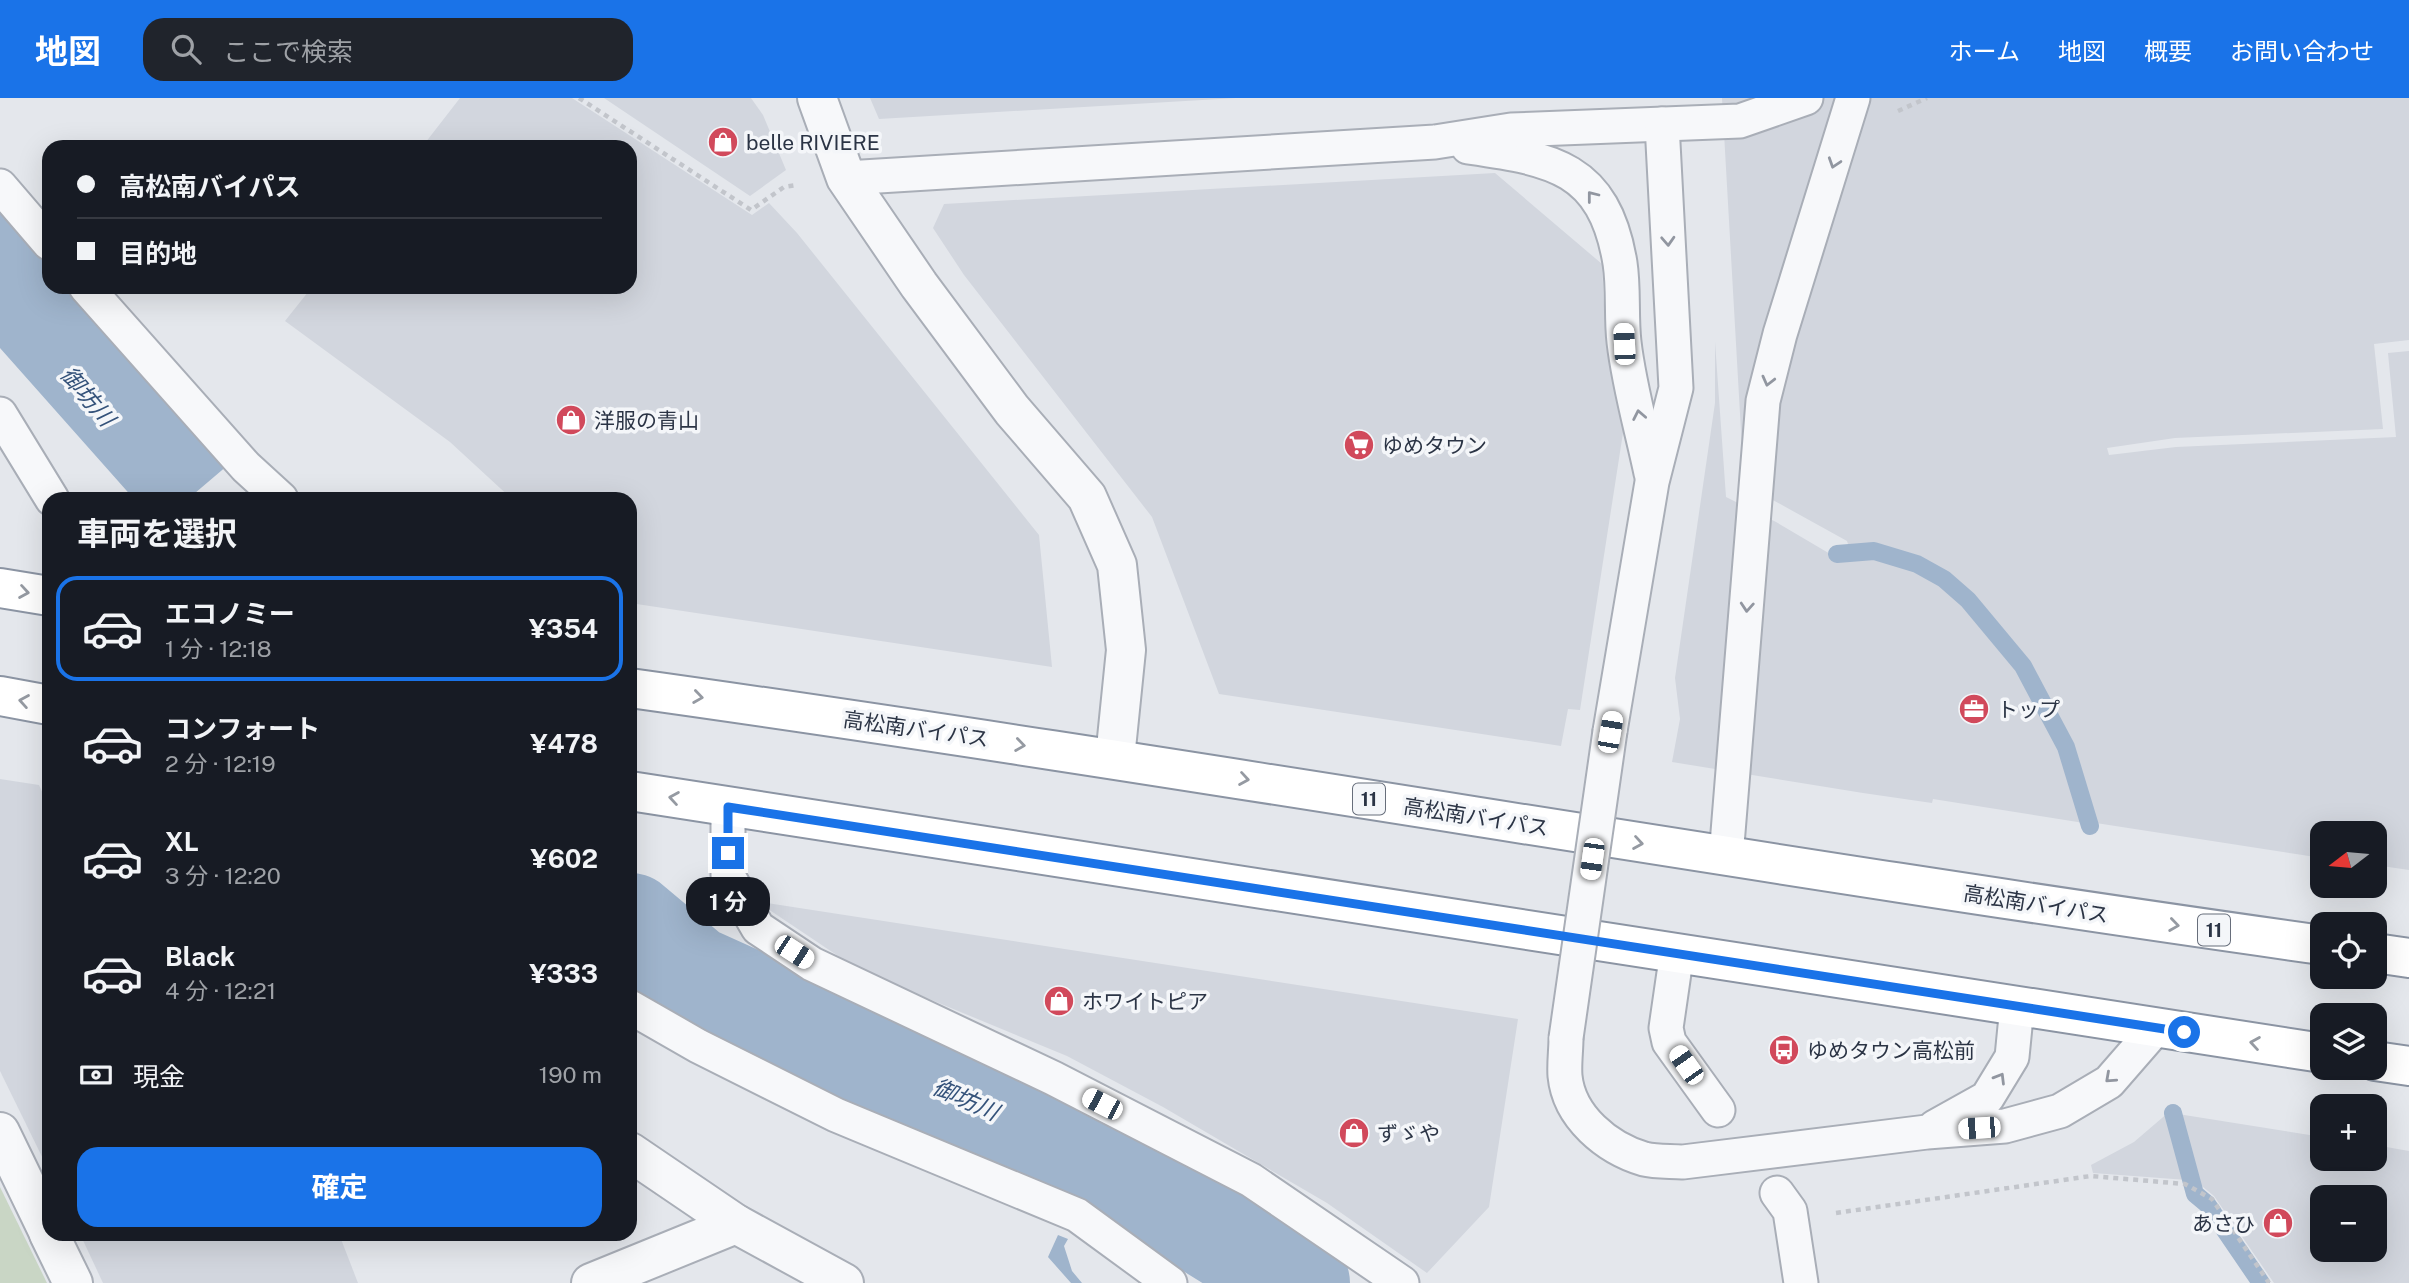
<!DOCTYPE html>
<html lang="ja">
<head>
<meta charset="utf-8">
<style>
	:root { --surface:#171b24; --page:#20242c; --text:#f1f3f6; --muted:#9ea1a6; --line:#363941; --accent:#1a73e8 }
	body { margin:0; font-family:"Public Sans","Noto Sans JP",sans-serif; background:var(--page); color:var(--text); height:100vh; display:flex; flex-direction:column; font-size:26px; white-space:nowrap }
	* { box-sizing:border-box; margin:0 }
	p { font-size:23px; color:var(--muted) }
	.icon { flex:none; width:38px; height:38px; fill:none; stroke:currentColor; stroke-width:2; stroke-linecap:round; stroke-linejoin:round }
	.map { position:relative; flex:1; overflow:hidden }
	.panel { position:absolute; left:42px; top:394px; width:595px; height:749px; display:flex; flex-direction:column; background:var(--surface); border-radius:21px; box-shadow:0 7px 28px #0002 }
	.panel>* { flex:none }
	.banner { position:absolute; left:42px; top:42px; width:595px; height:154px; border-radius:21px; box-shadow:0 7px 28px #0002; display:grid; align-content:center; height:154px; padding:0 35px; background:var(--surface) }
	.needle { width:46px; rotate:254deg }
	.controls { position:absolute; left:2310px; top:723px; display:grid; gap:14px }
	.controls a { display:grid; place-items:center; width:77px; height:77px; border-radius:14px; background:var(--surface); box-shadow:0 7px 28px #0002; font-size:35px }
	.end { position:absolute; width:32px; height:32px; margin:-16px; border:9px solid #1a73e8; background:#fff; box-shadow:0 0 0 4px #fff }
	.from { border-radius:50% }
	.bubble { position:absolute; height:49px; border-radius:21px; background:var(--surface); box-shadow:0 7px 28px #0002; font-size:23px; font-weight:700; line-height:49px; text-align:center }
	.car { position:absolute; width:21px; height:42px; margin:-21px -10px; border-radius:9px; box-shadow:0 0 5px 2px #0007; background:linear-gradient(#fff 24%,#345 0 40%,#fff 0 76%,#345 0 86%,#fff 0) }
	.banner b { display:flex; align-items:center; gap:24px; height:66px; font-size:26px }
	.banner b+b { border-top:2px solid var(--line) }
	.banner i { width:18px; height:18px; background:var(--text) }
	ul { padding:0; list-style:none }
	li { display:flex; align-items:center; gap:21px; height:105px; margin:0 14px 10px; padding:0 21px; border:4px solid transparent; border-radius:21px }
	li div { flex:1 }
	li b { display:block; font-size:26px }
	li em { font-style:normal; font-weight:700 }
	li.on { border-color:var(--accent) }
	li>.icon { width:63px; height:63px; stroke-width:1.5 }
	h2 { padding:0 35px; font-size:32px; line-height:84px }
	.pay { display:flex; align-items:center; gap:18px; height:77px; padding:0 35px; font-size:26px }
	.pay p { margin-inline-start:auto }
	.primary-button { display:flex; gap:14px; margin-top:auto; padding:14px 35px }
	.primary-button a { flex:1; height:80px; border-radius:21px; background:var(--accent); color:#fff; font-size:28px; font-weight:700; line-height:80px; text-align:center }
	header { display:flex; align-items:center; gap:42px; box-sizing:border-box; height:98px; padding:0 35px; background:var(--accent); color:#fff }
	header strong { font-size:33px }
	nav { display:flex; gap:38px; margin-inline-start:auto; font-size:24px }
	.search { width:490px; height:63px; background:var(--page); display:flex; align-items:center; gap:18px; box-sizing:border-box; padding:0 24px; border-radius:21px; color:var(--muted); font-size:26px }
	.map>svg:first-child { display:block }
	.built { fill:#d2d6de; fill-rule:evenodd }
	.green { fill:#c9d6c5 }
	.water { fill:#9fb4cc }
	.lines { fill:none; stroke-linecap:round; stroke-linejoin:round }
	.stream { stroke:#9fb4cc; stroke-width:18 }
	.river { stroke:#9fb4cc; stroke-width:102 }
	.service-casing { stroke:#a9aeb7; stroke-width:37 }
	.minor-casing { stroke:#a9aeb7; stroke-width:42 }
	.trunk-casing { stroke:#8b94a3; stroke-width:42 }
	.path { stroke:#c2c5cb; stroke-width:4.5; stroke-dasharray:5 5; stroke-linecap:butt }
	.service { stroke:#f7f8fa; stroke-width:33 }
	.minor { stroke:#f7f8fa; stroke-width:38 }
	.trunk { stroke:#fff; stroke-width:38 }
	.service-bridge-casing { stroke:#a9aeb7; stroke-width:37; stroke-linecap:butt }
	.service-bridge { stroke:#f7f8fa; stroke-width:33 }
	.oneway { stroke:#9196a0 }
	.oneway2 { stroke:#959aa2 }
	.route { stroke:#1a73e8; stroke-width:9 }
	.labels { text-anchor:middle; dominant-baseline:central; stroke-width:7; stroke-linejoin:round; paint-order:stroke }
	.shield { fill:#f4f6f9; stroke:#676e7b; stroke-width:2 }
	.shield-label { font-size:19px; font-weight:bold; fill:#2b3445 }
	.poi-label { font-size:21px; fill:#2b3445; stroke:#f4f6f9; text-anchor:start }
	.street-label { font-size:21px; fill:#2b3445; stroke:#f4f6f9 }
	.water-label { font-size:23px; font-style:italic; fill:#34527a; stroke:#f4f6f9 }
</style>
</head>
<body>
<header>
<strong>地図</strong>
<div class="search"><svg class="icon" aria-label="search" viewBox="0 0 24 24"><circle cx="10" cy="10" r="6"/><path d="M15 15l6 6"/></svg>ここで検索</div>
<nav><a>ホーム</a><a>地図</a><a>概要</a><a>お問い合わせ</a></nav>
</header>
<div class="map">
<svg width="2409" height="1185" viewBox="0 0 2409 1185">
	<rect width="100%" height="100%" fill="#e4e7ec"/>
	<!-- built -->
	<g class="built">
		<path d="M460 0H572L752 117 769 105 797 135 1039 437 1052 569 630 505V401H512L450 344 285 223 312 189H630V49H422Z"/>
		<path d="M604 0H751L763 17 786 72 750 98Z"/>
		<path d="M870 0H1236L879 21Z"/>
		<path d="M1722 0H2409V242L2374 246 2383 331 2175 340 2107 350 2109 357 2176 349 2396 339 2388 255 2409 253V772L2375 767V735H2322V760L2096 725 2070 647 2026 564 1972 498 1948 477 1919 462 1875 448 1849 449 1847 443 1744 386Z"/>
		<path d="M1495 75 1602 166 1606 249 1625 322 1580 612 1568 611 1561 648 1219 596 1152 419 964 177 933 130 944 106Z"/>
		<path d="M1715 244 1726 399 1776 424 1837 460 1872 458 1895 464 1940 484 1963 503 1994 536 2019 572 2061 651 2084 725 1933 701 1932 705 1863 695 1672 664 1680 621 1675 580 1715 305Z"/>
		<path d="M0 681 39 687 49 709V1073L0 973Z"/>
		<path d="M767 805 1518 921 1489 1109 1427 1175 1327 1105 1163 1009 1067 958 859 872 765 809Z"/>
		<path d="M2169 1014 2187 1082 2093 1075 2091 1067 2134 1044Z"/>
		<path d="M2178 1016 2322 1039V1060H2375V1047L2409 1053V1185H2274L2214 1098 2197 1084ZM2322 1099H2375V1152H2322Z"/>
		<path d="M80 1136H339L358 1185H103Z"/>
	</g>
	<!-- green -->
	<path class="green" d="M0 1089 47 1185H0Z"/>
	<!-- water -->
	<g class="water">
		<path d="M0 107 49 163V189H72L228 367 188 401H134L0 250Z"/>
		<path d="M1058 1137 1068 1141 1064 1148 1072 1173 1082 1185H1071L1048 1159Z"/>
	</g>
	<g class="lines">
		<!-- stream -->
		<g class="stream">
			<path d="M1837 456 1874 453 1917 466 1944 481 1968 502 2023 568 2066 649 2090 728"/>
			<path d="M2173 1015 2195 1096 2207 1106 2261 1185"/>
		</g>
		<!-- river -->
		<path class="river" d="M630 826 692 878 1106 1065 1299 1185"/>
		<!-- service casing -->
		<g class="service-casing">
			<g id="service">
				<path d="M1468 49C1551 61 1604 68 1620 165 1624 191 1621 218 1624 244 1629 288 1642 332 1651 375"/>
				<path d="M846 80 1435 44 1511 32 1740 23 1806 0"/>
				<path d="M0 88 49 145"/>
				<path d="M86 189 246 369 281 401"/>
				<path d="M0 316 52 401"/>
				<path d="M1610 633 1652 384 1676 290 1662 26"/>
				<path d="M728 709V778L758 830 812 866 1053 980 1251 1082 1402 1185"/>
				<path d="M1726 759 1763 303 1780 236 1853 0"/>
				<path d="M1677 854 1666 930 1669 944 1718 1012"/>
				<path d="M630 909 698 948 836 1017 1077 1117 1170 1185"/>
				<path d="M1566 940C1566 952 1564 966 1565 978 1569 1019 1607 1050 1644 1061 1656 1064 1670 1063 1683 1064L1927 1034 2005 1028 2060 1013 2109 984 2156 930"/>
				<path d="M1935 1029 1987 1000 2012 959 2017 908"/>
				<path d="M1777 1095 1790 1113 1801 1185"/>
			</g>
		</g>
		<!-- minor casing -->
		<g class="minor-casing">
			<g id="minor">
				<path d="M817 0 846 80 919 187 1012 312 1087 399 1117 467 1126 552 1115 660"/>
				<path d="M0 1034 49 1135"/>
				<path d="M630 1054 736 1126 844 1185"/>
				<path d="M49 1136 73 1185"/>
				<path d="M591 1185 736 1126"/>
			</g>
		</g>
		<!-- trunk casing -->
		<g class="trunk-casing">
			<g id="trunk">
				<path d="M0 490 49 498"/>
				<path d="M630 590C1195 669 1757 768 2322 847"/>
				<path d="M0 598 49 607"/>
				<path d="M630 693 2322 955"/>
				<path d="M2375 855 2409 860"/>
				<path d="M2375 963 2409 968"/>
			</g>
		</g>
		<!-- path -->
		<g class="path">
			<path d="M579 0 751 112 784 89 797 87"/>
			<path d="M1898 13 1927 0"/>
			<path d="M1836 1115 2091 1078 2185 1086 2212 1101 2269 1185"/>
		</g>
		<!-- service -->
		<use href="#service" class="service"/>
		<!-- minor -->
		<use href="#minor" class="minor"/>
		<!-- trunk -->
		<use href="#trunk" class="trunk"/>
		<!-- service-bridge casing -->
		<g class="service-bridge-casing">
			<path id="service-bridge" d="M1566 940 1610 633"/>
		</g>
		<!-- service-bridge -->
		<use href="#service-bridge" class="service-bridge"/>
	</g>
	<!-- one-way arrows -->
	<defs><path id="oneway-chevron" d="M-2-3.5L2.5 0L-2 3.5" fill="none" stroke-width="1.6" stroke-linecap="round" stroke-linejoin="round" transform="scale(1.75)"/></defs>
	<g class="oneway">
		<use href="#oneway-chevron" transform="translate(1834 65) rotate(108)"/>
		<use href="#oneway-chevron" transform="translate(1592 98) rotate(-128)"/>
		<use href="#oneway-chevron" transform="translate(1668 143) rotate(87)"/>
		<use href="#oneway-chevron" transform="translate(1768 283) rotate(104)"/>
		<use href="#oneway-chevron" transform="translate(1639 317) rotate(-101)"/>
		<use href="#oneway-chevron" transform="translate(1747 509) rotate(94)"/>
		<use href="#oneway-chevron" transform="translate(2000 980) rotate(-59)"/>
		<use href="#oneway-chevron" transform="translate(2110 980) rotate(138)"/>
	</g>
	<g class="oneway2">
		<use href="#oneway-chevron" transform="translate(24 494) rotate(9)"/>
		<use href="#oneway-chevron" transform="translate(698 599) rotate(8)"/>
		<use href="#oneway-chevron" transform="translate(24 603) rotate(-170)"/>
		<use href="#oneway-chevron" transform="translate(1020 647) rotate(8)"/>
		<use href="#oneway-chevron" transform="translate(1244 681) rotate(9)"/>
		<use href="#oneway-chevron" transform="translate(674 700) rotate(-171)"/>
		<use href="#oneway-chevron" transform="translate(1638 745) rotate(9)"/>
		<use href="#oneway-chevron" transform="translate(2174 827) rotate(8)"/>
		<use href="#oneway-chevron" transform="translate(2255 945) rotate(-171)"/>
	</g>
	<g class="lines">
		<!-- route -->
		<path class="route" d="M728 755V709L2184 934"/>
	</g>
	<!-- icons -->
	<defs>
		<g id="shop-disc" transform="scale(1.575)"><circle r="9.5" fill="#d1495b" stroke="#f4f6f9"/><path d="M-5-2.5h2.3a2.7 3.5 0 0 1 5.4 0H5L5.5 6h-11ZM-1.5-2.5h3a1.5 2.3 0 0 0-3 0Z" fill="#fff"/></g>
		<g id="supermarket-disc" transform="scale(1.575)"><circle r="9.5" fill="#d1495b" stroke="#f4f6f9"/><path d="M-6-5.5h2.5l.6 2H6L4.5 2H-2.5L-4.4-4H-6ZM-1.5 3.2a1.3 1.3 0 1 0 .1 0ZM3 3.2a1.3 1.3 0 1 0 .1 0Z" fill="#fff"/></g>
		<g id="office-disc" transform="scale(1.575)"><circle r="9.5" fill="#d1495b" stroke="#f4f6f9"/><path d="M-6-3h4V-5.5h4V-3h4V5H-6ZM-1-4.5V-3h2v-1.5ZM-6 0V1H6V0Z" fill="#fff"/></g>
		<g id="bus-disc" transform="scale(1.575)"><circle r="9.5" fill="#d1495b" stroke="#f4f6f9"/><path d="M-5-6H5V4H4V6H2V4H-2V6H-4V4H-5ZM-3.5-4V0h7V-4ZM-3.5 1.2v1.5H-2V1.2ZM2 1.2v1.5H3.5V1.2Z" fill="#fff"/></g>
	</defs>
	<g fill-rule="evenodd">
		<use href="#shop-disc" x="723" y="44"/>
		<use href="#shop-disc" x="571" y="322"/>
		<use href="#supermarket-disc" x="1359" y="347"/>
		<use href="#office-disc" x="1974" y="611"/>
		<use href="#shop-disc" x="1059" y="903"/>
		<use href="#bus-disc" x="1784" y="952"/>
		<use href="#shop-disc" x="1354" y="1035"/>
		<use href="#shop-disc" x="2278" y="1125"/>
	</g>
	<g class="labels">
		<!-- shield labels -->
		<g class="shield">
			<rect x="1353" y="685.5" width="32" height="31" rx="5"/>
			<rect x="2198" y="816.5" width="32" height="31" rx="5"/>
		</g>
		<g class="shield-label">
			<text x="1369" y="701">11</text>
			<text x="2214" y="832">11</text>
		</g>
		<!-- poi labels -->
		<g class="poi-label">
			<text x="746" y="44">belle RIVIERE</text>
			<text x="594" y="322">洋服の青山</text>
			<text x="1382" y="347">ゆめタウン</text>
			<text x="1997" y="611">トップ</text>
			<text x="1082" y="903">ホワイトピア</text>
			<text x="1807" y="952">ゆめタウン高松前</text>
			<text x="1377" y="1035">ずゞや</text>
			<text x="2255" y="1125" text-anchor="end">あさひ</text>
		</g>
		<!-- street labels -->
		<g class="street-label">
			<text transform="translate(916 631) rotate(8)">高松南バイパス</text>
			<text transform="translate(1476 719) rotate(9)">高松南バイパス</text>
			<text transform="translate(2036 806) rotate(9)">高松南バイパス</text>
		</g>
		<!-- water labels -->
		<g class="water-label">
			<text transform="translate(88 298) rotate(50)">御坊川</text>
			<text transform="translate(966 1001) rotate(24)">御坊川</text>
		</g>
	</g>
</svg>
<div class="controls">
<a><svg class="needle" viewBox="-14 -14 28 28"><path d="M0-13l5 13h-10z" fill="#e53935"/><path d="M0 13l5-13h-10z" fill="#9ea1a6"/></svg></a>
<a><svg class="icon" aria-label="locate" viewBox="0 0 24 24"><circle cx="12" cy="12" r="6"/><path d="M12 2v4M12 18v4M2 12h4M18 12h4"/></svg></a>
<a><svg class="icon" aria-label="layers" viewBox="0 0 24 24"><path d="M12 4l9 5-9 5-9-5zM3 14l9 5 9-5"/></svg></a>
<a>+</a>
<a>−</a>
</div>
<i class="end from" style="left:2184px;top:934px"></i>
<i class="end" style="left:728px;top:755px"></i>
<div class="bubble" style="left:686px;top:779px;width:84px">1 分</div>
<i class="car" style="left:1624px;top:246px;rotate:357deg"></i>
<i class="car" style="left:1610px;top:634px;rotate:10deg"></i>
<i class="car" style="left:1592px;top:761px;rotate:188deg"></i>
<i class="car" style="left:794px;top:854px;rotate:123deg"></i>
<i class="car" style="left:1686px;top:967px;rotate:325deg"></i>
<i class="car" style="left:1102px;top:1006px;rotate:297deg"></i>
<i class="car" style="left:1979px;top:1030px;rotate:266deg"></i>
<div class="banner">
<b><i class="from"></i>高松南バイパス</b>
<b><i></i>目的地</b>
</div>
<section class="panel">
<h2>車両を選択</h2>
<ul>
<li class="on"><svg class="icon" aria-label="car" viewBox="0 0 24 24"><path d="M5 17H2v-5l4-1 3-4h7l3 4 3 1v5h-3M9 17h6M6 11h13"/><circle cx="7" cy="17" r="2"/><circle cx="17" cy="17" r="2"/></svg><div><b>エコノミー</b><p>1 分 · 12:18</p></div><em>¥354</em></li>
<li><svg class="icon" aria-label="car" viewBox="0 0 24 24"><path d="M5 17H2v-5l4-1 3-4h7l3 4 3 1v5h-3M9 17h6M6 11h13"/><circle cx="7" cy="17" r="2"/><circle cx="17" cy="17" r="2"/></svg><div><b>コンフォート</b><p>2 分 · 12:19</p></div><em>¥478</em></li>
<li><svg class="icon" aria-label="car" viewBox="0 0 24 24"><path d="M5 17H2v-5l4-1 3-4h7l3 4 3 1v5h-3M9 17h6M6 11h13"/><circle cx="7" cy="17" r="2"/><circle cx="17" cy="17" r="2"/></svg><div><b>XL</b><p>3 分 · 12:20</p></div><em>¥602</em></li>
<li><svg class="icon" aria-label="car" viewBox="0 0 24 24"><path d="M5 17H2v-5l4-1 3-4h7l3 4 3 1v5h-3M9 17h6M6 11h13"/><circle cx="7" cy="17" r="2"/><circle cx="17" cy="17" r="2"/></svg><div><b>Black</b><p>4 分 · 12:21</p></div><em>¥333</em></li>
</ul>
<div class="pay"><svg class="icon" aria-label="cash" viewBox="0 0 24 24"><path d="M3 7h18v10H3z"/><circle cx="12" cy="12" r="2"/></svg>現金<p>190 m</p></div>
<div class="primary-button"><a>確定</a></div>
</section>
</div>
</body>
</html>
